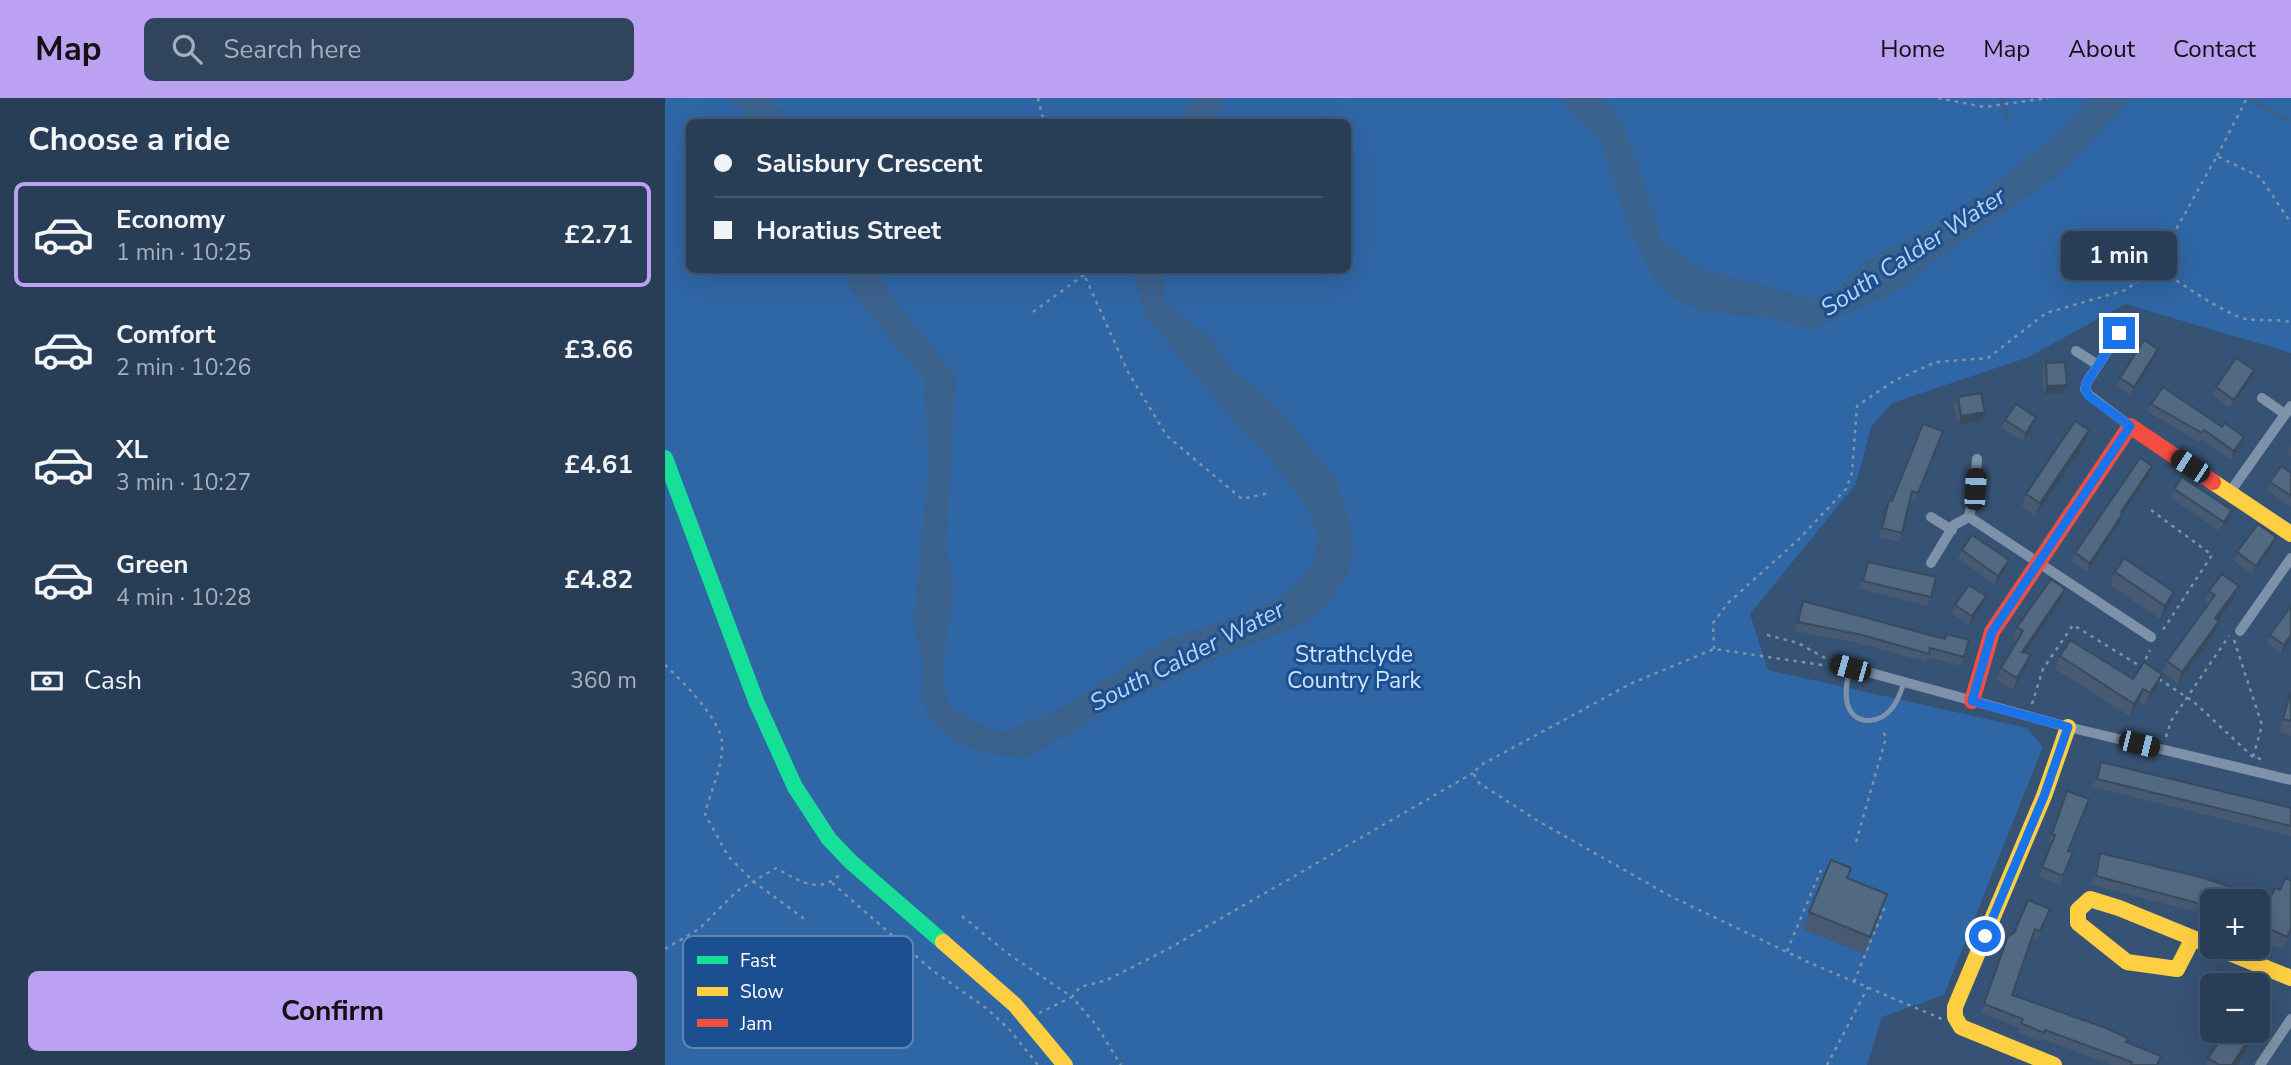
<!DOCTYPE html>
<html lang="en">
<head>
<meta charset="utf-8">
<style>
	:root { --surface:#283e57; --page:#30455d; --text:#f1f3f6; --muted:#a5aeba; --line:#44576d; --accent:#bca0f2 }
	body { margin:0; font-family:"Nunito Sans",sans-serif; background:var(--page); color:var(--text); height:100vh; display:flex; flex-direction:column; font-size:26px; white-space:nowrap }
	* { box-sizing:border-box; margin:0 }
	p { font-size:23px; color:var(--muted) }
	.icon { flex:none; width:38px; height:38px; fill:none; stroke:currentColor; stroke-width:2; stroke-linecap:round; stroke-linejoin:round }
	.map { position:relative; flex:1; overflow:hidden }
	.drawer { display:flex; flex-direction:column; background:var(--surface); width:665px }
	.drawer>* { flex:none }
	.banner { position:absolute; left:21px; top:21px; width:665px; height:154px; border-radius:10px; box-shadow:0 7px 28px #0002,0 0 0 2px var(--line); display:grid; align-content:center; height:154px; padding:0 28px; background:var(--surface) }
	.tools { position:absolute; left:1535px; top:791px; display:grid; gap:14px }
	.tools a { display:grid; place-items:center; width:70px; height:70px; border-radius:10px; background:var(--surface); box-shadow:0 7px 28px #0002,0 0 0 2px var(--line); font-size:35px }
	.end { position:absolute; width:32px; height:32px; margin:-16px; border:9px solid #1a73e8; background:#fff; box-shadow:0 0 0 4px #fff }
	.from { border-radius:50% }
	.bubble { position:absolute; height:49px; border-radius:10px; background:var(--surface); box-shadow:0 7px 28px #0002,0 0 0 2px var(--line); font-size:23px; font-weight:700; line-height:49px; text-align:center }
	.car { position:absolute; width:21px; height:42px; margin:-21px -10px; border-radius:9px; box-shadow:0 0 5px 2px #0007; background:linear-gradient(#222 24%,#8ab4d8 0 40%,#222 0 76%,#8ab4d8 0 86%,#222 0) }
	.banner b { display:flex; align-items:center; gap:24px; height:66px; font-size:26px }
	.banner b+b { border-top:2px solid var(--line) }
	.banner i { width:18px; height:18px; background:var(--text) }
	ul { padding:0; list-style:none }
	li { display:flex; align-items:center; gap:21px; height:105px; margin:0 14px 10px; padding:0 14px; border:4px solid transparent; border-radius:10px }
	li div { flex:1 }
	li b { display:block; font-size:26px }
	li em { font-style:normal; font-weight:700 }
	li.current { border-color:var(--accent) }
	li>.icon { width:63px; height:63px; stroke-width:1.5 }
	h2 { padding:0 28px; font-size:32px; line-height:84px }
	.pay { display:flex; align-items:center; gap:18px; height:77px; padding:0 28px; font-size:26px }
	.pay p { margin-inline-start:auto }
	.action { display:flex; gap:14px; margin-top:auto; padding:14px 28px }
	.action a { flex:1; height:80px; border-radius:10px; background:var(--accent); color:#111; font-size:28px; font-weight:700; line-height:80px; text-align:center }
	header { display:flex; align-items:center; gap:42px; box-sizing:border-box; height:98px; padding:0 35px; background:var(--accent); color:#111 }
	header strong { font-size:33px }
	nav { display:flex; gap:38px; margin-inline-start:auto; font-size:24px }
	.search { width:490px; height:63px; background:var(--page); display:flex; align-items:center; gap:18px; box-sizing:border-box; padding:0 24px; border-radius:10px; color:var(--muted); font-size:26px }
	main { display:flex; flex:1; min-height:0 }
	.map>svg:first-child { display:block }
	.green { fill:#2f66a5; fill-rule:evenodd }
	.water { fill:#3b618d }
	.lines { fill:none; stroke-linecap:round; stroke-linejoin:round }
	.stream { stroke:#3b618d; stroke-width:4.5 }
	.path { stroke:#7d92a8; stroke-width:2.5; stroke-dasharray:3.5 5; stroke-linecap:butt }
	.lane { stroke:#7d92a8; stroke-width:5 }
	.street { stroke:#7d92a8; stroke-width:10 }
	.fast { stroke:#16e098; stroke-width:16 }
	.slow { stroke:#ffcf43; stroke-width:16 }
	.jam { stroke:#f24e42; stroke-width:16 }
	.wall { fill:#475a72 }
	.shaded-wall { fill:#394a5c }
	.building { fill:#526984; stroke:#394a5c; stroke-width:2 }
	.route { stroke:#1a73e8; stroke-width:9 }
	.labels { text-anchor:middle; dominant-baseline:central; stroke-width:6; stroke-linejoin:round; paint-order:stroke }
	.park-label { font-size:23px; fill:#cfe3fa; stroke:#1b4f8f }
	.water-label { font-size:24px; font-style:italic; fill:#b5d3f5; stroke:#1b4f8f }
	.key { fill:#1b4f8f; stroke:#5f84b1; stroke-width:2 }
	.key-label { font-size:19px; fill:#fff }
</style>
</head>
<body>
<header>
<strong>Map</strong>
<div class="search"><svg class="icon" aria-label="search" viewBox="0 0 24 24"><circle cx="10" cy="10" r="6"/><path d="M15 15l6 6"/></svg>Search here</div>
<nav><a>Home</a><a>Map</a><a>About</a><a>Contact</a></nav>
</header>
<main>
<section class="drawer">
<h2>Choose a ride</h2>
<ul>
<li class="current"><svg class="icon" aria-label="car" viewBox="0 0 24 24"><path d="M5 17H2v-5l4-1 3-4h7l3 4 3 1v5h-3M9 17h6M6 11h13"/><circle cx="7" cy="17" r="2"/><circle cx="17" cy="17" r="2"/></svg><div><b>Economy</b><p>1 min · 10:25</p></div><em>£2.71</em></li>
<li><svg class="icon" aria-label="car" viewBox="0 0 24 24"><path d="M5 17H2v-5l4-1 3-4h7l3 4 3 1v5h-3M9 17h6M6 11h13"/><circle cx="7" cy="17" r="2"/><circle cx="17" cy="17" r="2"/></svg><div><b>Comfort</b><p>2 min · 10:26</p></div><em>£3.66</em></li>
<li><svg class="icon" aria-label="car" viewBox="0 0 24 24"><path d="M5 17H2v-5l4-1 3-4h7l3 4 3 1v5h-3M9 17h6M6 11h13"/><circle cx="7" cy="17" r="2"/><circle cx="17" cy="17" r="2"/></svg><div><b>XL</b><p>3 min · 10:27</p></div><em>£4.61</em></li>
<li><svg class="icon" aria-label="car" viewBox="0 0 24 24"><path d="M5 17H2v-5l4-1 3-4h7l3 4 3 1v5h-3M9 17h6M6 11h13"/><circle cx="7" cy="17" r="2"/><circle cx="17" cy="17" r="2"/></svg><div><b>Green</b><p>4 min · 10:28</p></div><em>£4.82</em></li>
</ul>
<div class="pay"><svg class="icon" aria-label="cash" viewBox="0 0 24 24"><path d="M3 7h18v10H3z"/><circle cx="12" cy="12" r="2"/></svg>Cash<p>360 m</p></div>
<div class="action"><a>Confirm</a></div>
</section>
<div class="map">
<svg width="1626" height="967" viewBox="0 0 1626 967">
	<rect width="100%" height="100%" fill="#365274"/>
	<!-- green -->
	<path class="green" d="M0 0H1626V255L1460 206 1364 259 1227 305 1206 329 1191 386 1085 516 1103 572 1362 630 1378 649 1279 897 1217 919 1202 967H0ZM24 24H682V172H24Z"/>
	<!-- water -->
	<g class="water">
		<path d="M60 0H105L122 24H86L77 11Z"/>
		<path d="M525 0H560L550 24H515Z"/>
		<path d="M896 0H939L953 17 966 47 998 145 1038 171 1148 201 1173 191 1200 164 1268 128 1326 89 1400 29 1420 0H1468L1393 77 1263 167 1239 190 1146 232 1106 220 1039 214 1009 200 989 180 967 138 934 40 903 12Z"/>
		<path d="M178 172H212L229 202 291 278 281 454C287 469 290 485 288 502 285 529 269 588 288 609 298 620 322 628 336 635L399 609 499 542 587 513 626 492 646 469 654 439 641 408 597 351 576 332 480 218 467 172H498L499 202 548 242 567 272 609 305 672 383 683 417 690 451 681 479 665 504 637 527 567 553 463 602 363 659 339 658 317 655 288 642 269 625 256 603 258 564 248 526 264 364 258 279 191 200Z"/>
	</g>
	<g class="lines">
		<!-- stream -->
		<g class="stream">
			<path d="M1334 0 1338 5"/>
			<path d="M1585 1 1623 23"/>
			<path d="M1340 10 1343 21"/>
		</g>
		<!-- path -->
		<g class="path">
			<path d="M373 0 379 24"/>
			<path d="M1273 0 1319 9 1383 0"/>
			<path d="M1552 58 1582 0"/>
			<path d="M1490 169C1511 181 1561 218 1582 221 1596 223 1611 221 1626 224"/>
			<path d="M417 172 463 274 502 338 577 401 603 395"/>
			<path d="M368 214 419 177"/>
			<path d="M1486 412 1547 457 1496 535"/>
			<path d="M1102 537 1133 545 1160 560"/>
			<path d="M1569 542 1597 627 1588 659 1596 661"/>
			<path d="M1049 551 1048 525 1063 505 1134 441 1181 391 1187 375 1192 308 1229 283 1271 264 1323 260 1381 215 1461 192 1490 169 1552 58 1595 79 1626 125"/>
			<path d="M0 567C17 583 57 622 57 646 58 669 45 694 40 716L63 758 89 784 141 822"/>
			<path d="M1157 567 1049 551 965 586 816 667 808 675 814 685 873 723 1007 799 1143 864 1277 921"/>
			<path d="M1477 569 1485 552"/>
			<path d="M1494 581 1529 604 1588 659"/>
			<path d="M1367 606 1378 571 1408 527 1475 568"/>
			<path d="M1501 639 1506 623 1564 538"/>
			<path d="M1191 744 1221 640 1217 630"/>
			<path d="M167 785 267 872 321 910 344 931 373 967"/>
			<path d="M297 818 342 855 407 899 415 889 442 882 503 851 808 675"/>
			<path d="M0 851 34 831 72 793 111 770C134 783 155 798 176 775"/>
			<path d="M1122 853 1156 772"/>
			<path d="M1189 884 1219 811 1217 806"/>
			<path d="M374 915 407 899 431 927 456 967"/>
			<path d="M1162 967 1203 889"/>
		</g>
		<!-- lane -->
		<path class="lane" d="M1185 570C1182 582 1179 596 1183 608 1191 629 1216 625 1227 610 1233 603 1236 593 1239 585"/>
		<!-- street -->
		<g class="street">
			<path d="M1454 235 1422 284 1420 291 1424 297 1465 328"/>
			<path d="M1411 253 1433 267"/>
			<path d="M1597 300 1620 316"/>
			<path d="M1312 361 1310 391 1304 419 1486 539"/>
			<path d="M1565 394 1626 308"/>
			<path d="M1266 419 1287 432"/>
			<path d="M1266 465 1289 427 1304 419"/>
			<path d="M1575 533 1626 460"/>
			<path d="M1170 565 1403 629 1626 682"/>
			<path d="M1595 967 1626 921"/>
		</g>
		<!-- fast -->
		<path class="fast" d="M0 360 91 603 130 689 164 741 186 764 278 844"/>
		<!-- slow -->
		<g class="slow">
			<path d="M1548 384 1626 436"/>
			<path d="M1527 842 1512 871 1462 864 1413 825V812L1425 801 1454 810 1626 880"/>
			<path d="M278 844 350 907 400 967"/>
			<path d="M1389 967 1296 929 1290 919V909L1379 698 1403 629"/>
		</g>
		<!-- jam -->
		<path class="jam" d="M1307 603 1327 534 1465 328 1548 384"/>
	</g>
	<!-- wall -->
	<g class="wall">
		<path d="M1490 260 1466 297 1452 288 1455 280Z"/>
		<path d="M1381 265 1402 287 1398 295 1379 296 1377 273Z"/>
		<path d="M1589 272 1586 281 1565 310 1548 298 1551 289Z"/>
		<path d="M1293 299 1320 314 1317 323 1293 327 1289 308Z"/>
		<path d="M1486 306 1557 329 1579 339 1576 347 1566 362 1536 341 1534 344 1483 314Z"/>
		<path d="M1340 322 1368 328 1358 344 1337 330Z"/>
		<path d="M1424 332 1420 345 1370 418 1357 409 1361 396Z"/>
		<path d="M1278 333 1249 403 1245 402 1234 444 1214 439 1224 402 1227 403Z"/>
		<path d="M1626 347V359L1622 356Z"/>
		<path d="M1626 375V409L1602 393 1605 384Z"/>
		<path d="M1484 377 1458 415 1455 424 1422 474 1407 464 1410 455Z"/>
		<path d="M1509 391 1564 421 1555 433 1506 400Z"/>
		<path d="M1608 448 1587 477 1569 463 1572 454Z"/>
		<path d="M1297 452 1344 462 1341 471 1330 486 1293 461Z"/>
		<path d="M1203 464 1266 499 1262 508 1195 491Z"/>
		<path d="M1450 474 1504 507 1495 521 1445 487Z"/>
		<path d="M1400 491 1396 503 1360 555 1366 556 1362 568 1348 592 1332 582 1336 570 1352 544 1348 541 1352 529Z"/>
		<path d="M1544 493 1569 500 1553 522 1550 534 1513 586 1498 574 1502 563 1543 506 1540 504Z"/>
		<path d="M1138 503 1299 559 1296 568 1263 559 1261 564 1193 545 1130 533Z"/>
		<path d="M1290 507H1318L1304 527 1287 516Z"/>
		<path d="M1605 537 1626 542 1616 556 1602 545Z"/>
		<path d="M1395 558 1468 581 1492 589 1480 608 1474 604 1465 618 1390 571Z"/>
		<path d="M1626 589V638L1614 634Z"/>
		<path d="M1436 664 1626 710V738L1428 689Z"/>
		<path d="M1402 693 1404 753 1408 754 1395 787 1374 778 1387 745 1384 744Z"/>
		<path d="M1435 755 1547 803V818L1427 787 1432 764Z"/>
		<path d="M1182 780 1222 796 1199 856 1138 831 1144 814Z"/>
		<path d="M1615 792 1626 833 1618 852 1593 841 1599 826 1595 824 1600 811Z"/>
		<path d="M1382 819 1372 842 1367 840 1347 897 1461 944 1493 967H1447L1377 941 1376 944 1353 934 1355 930 1316 915 1343 838Z"/>
		<path d="M1547 887V923L1532 914 1538 896Z"/>
		<path d="M1607 904 1601 921 1572 967H1541L1543 960Z"/>
	</g>
	<!-- shaded-wall -->
	<g class="shaded-wall">
		<path d="M1493 251 1490 260 1466 297 1469 289Z"/>
		<path d="M1589 272 1586 281 1565 310 1569 302Z"/>
		<path d="M1402 287 1398 295 1379 296 1382 288Z"/>
		<path d="M1320 314 1317 323 1293 327 1296 318Z"/>
		<path d="M1371 319 1368 328 1358 344 1361 335Z"/>
		<path d="M1424 332 1420 345 1370 418 1375 405Z"/>
		<path d="M1579 339 1576 347 1566 362 1569 353Z"/>
		<path d="M1487 368 1484 377 1453 422 1456 414Z"/>
		<path d="M1567 412 1564 421 1555 433 1559 424Z"/>
		<path d="M1458 415 1455 424 1422 474 1425 465Z"/>
		<path d="M1611 439 1608 448 1587 477 1591 468Z"/>
		<path d="M1344 462 1341 471 1330 486 1333 478Z"/>
		<path d="M1574 488 1569 500 1546 532 1550 520Z"/>
		<path d="M1400 491 1396 503 1353 565 1357 554Z"/>
		<path d="M1509 494 1504 507 1495 521 1500 508Z"/>
		<path d="M1321 498 1318 507 1304 527 1307 518Z"/>
		<path d="M1554 523 1550 534 1513 586 1517 574Z"/>
		<path d="M1626 537V542L1616 556 1619 547Z"/>
		<path d="M1366 556 1362 568 1348 592 1352 580Z"/>
		<path d="M1497 576 1492 589 1480 608 1485 595Z"/>
		<path d="M1478 591 1474 604 1465 618 1469 606Z"/>
		<path d="M1607 904 1601 921 1572 967H1567L1589 933H1592V927Z"/>
	</g>
	<!-- building -->
	<g class="building">
		<path d="M1479 242 1493 251 1469 289 1455 280Z"/>
		<path d="M1571 260 1589 272 1569 302 1551 289Z"/>
		<path d="M1400 264 1402 287 1382 288 1381 265Z"/>
		<path d="M1498 289 1557 329 1560 325 1579 339 1569 353 1539 332 1537 335 1486 306Z"/>
		<path d="M1316 295 1320 314 1296 318 1293 299Z"/>
		<path d="M1351 306 1371 319 1361 335 1340 322Z"/>
		<path d="M1410 323 1424 332 1375 405 1361 396Z"/>
		<path d="M1258 326 1278 333 1253 395 1247 393 1237 435 1217 430 1224 402 1227 403Z"/>
		<path d="M1475 360 1487 368 1456 414 1458 415 1425 465 1410 455Z"/>
		<path d="M1616 368 1626 375V398L1605 384Z"/>
		<path d="M1517 379 1567 412 1559 424 1509 391Z"/>
		<path d="M1593 426 1611 439 1591 468 1572 454Z"/>
		<path d="M1307 437 1344 462 1333 478 1297 452Z"/>
		<path d="M1459 460 1509 494 1500 508 1450 474Z"/>
		<path d="M1203 464 1271 479 1266 499 1198 483Z"/>
		<path d="M1557 476 1574 488 1550 520 1554 523 1517 574 1502 563 1550 497 1544 493Z"/>
		<path d="M1386 481 1400 491 1357 554 1366 556 1352 580 1336 570 1358 533 1352 529Z"/>
		<path d="M1304 487 1321 498 1307 518 1290 507Z"/>
		<path d="M1138 503 1280 541 1281 536 1304 542 1299 559 1265 550 1264 556 1197 537 1133 524Z"/>
		<path d="M1626 508V537L1619 547 1605 537Z"/>
		<path d="M1405 542 1468 581 1479 564 1497 576 1485 595 1478 591 1469 606 1395 558Z"/>
		<path d="M1626 593V623L1618 621Z"/>
		<path d="M1436 664 1626 710V728L1432 681Z"/>
		<path d="M1402 693 1424 701 1403 753 1408 754 1398 778 1377 769 1390 737 1387 736Z"/>
		<path d="M1435 755 1539 780 1577 793 1574 803H1547V809L1431 778Z"/>
		<path d="M1166 762 1186 770 1182 780 1222 796 1205 839 1144 814Z"/>
		<path d="M1620 780 1626 783V831L1622 839 1598 828 1605 813 1600 811 1610 790 1615 792Z"/>
		<path d="M1363 802 1385 811 1375 833 1370 831 1347 897 1441 930 1463 940 1461 944 1496 958 1492 967H1466L1467 964 1380 932 1379 935 1356 925 1358 921 1319 906 1343 838 1349 835Z"/>
		<path d="M1554 871 1580 887H1547V902L1538 896Z"/>
		<path d="M1592 895 1607 904 1592 927Z"/>
		<path d="M1561 933H1589L1567 967H1554L1543 960Z"/>
	</g>
	<g class="lines">
		<!-- route -->
		<path class="route" d="M1320 838 1379 698 1403 629 1307 603 1327 534 1465 328 1424 298 1420 291 1422 284 1454 235"/>
	</g>
	<g class="labels">
		<!-- park labels -->
		<g class="park-label">
			<text x="689" y="556">Strathclyde<tspan x="689" dy="26">Country Park</tspan></text>
		</g>
		<!-- water labels -->
		<g class="water-label">
			<text transform="translate(1248 154) rotate(-33)">South Calder Water</text>
			<text transform="translate(522 558) rotate(-27)">South Calder Water</text>
		</g>
	</g>
	<!-- legend -->
	<rect x="18" y="838" width="230" height="112" rx="10" class="key"/>
	<rect x="32" y="858" width="31" height="8" fill="#16e098"/>
	<rect x="32" y="889" width="31" height="9" fill="#ffcf43"/>
	<rect x="32" y="921" width="31" height="8" fill="#f24e42"/>
	<g class="key-label">
		<text x="75" y="869">Fast</text>
		<text x="75" y="900">Slow</text>
		<text x="75" y="932">Jam</text>
	</g>
</svg>
<div class="tools">
<a>+</a>
<a>−</a>
</div>
<i class="end from" style="left:1320px;top:838px"></i>
<i class="end" style="left:1454px;top:235px"></i>
<div class="bubble" style="left:1396px;top:133px;width:116px">1 min</div>
<i class="car" style="left:1525px;top:368px;rotate:303deg"></i>
<i class="car" style="left:1310px;top:391px;rotate:3deg"></i>
<i class="car" style="left:1185px;top:570px;rotate:286deg"></i>
<i class="car" style="left:1474px;top:646px;rotate:104deg"></i>
<div class="banner">
<b><i class="from"></i>Salisbury Crescent</b>
<b><i></i>Horatius Street</b>
</div>
</div>
</main>
</body>
</html>
